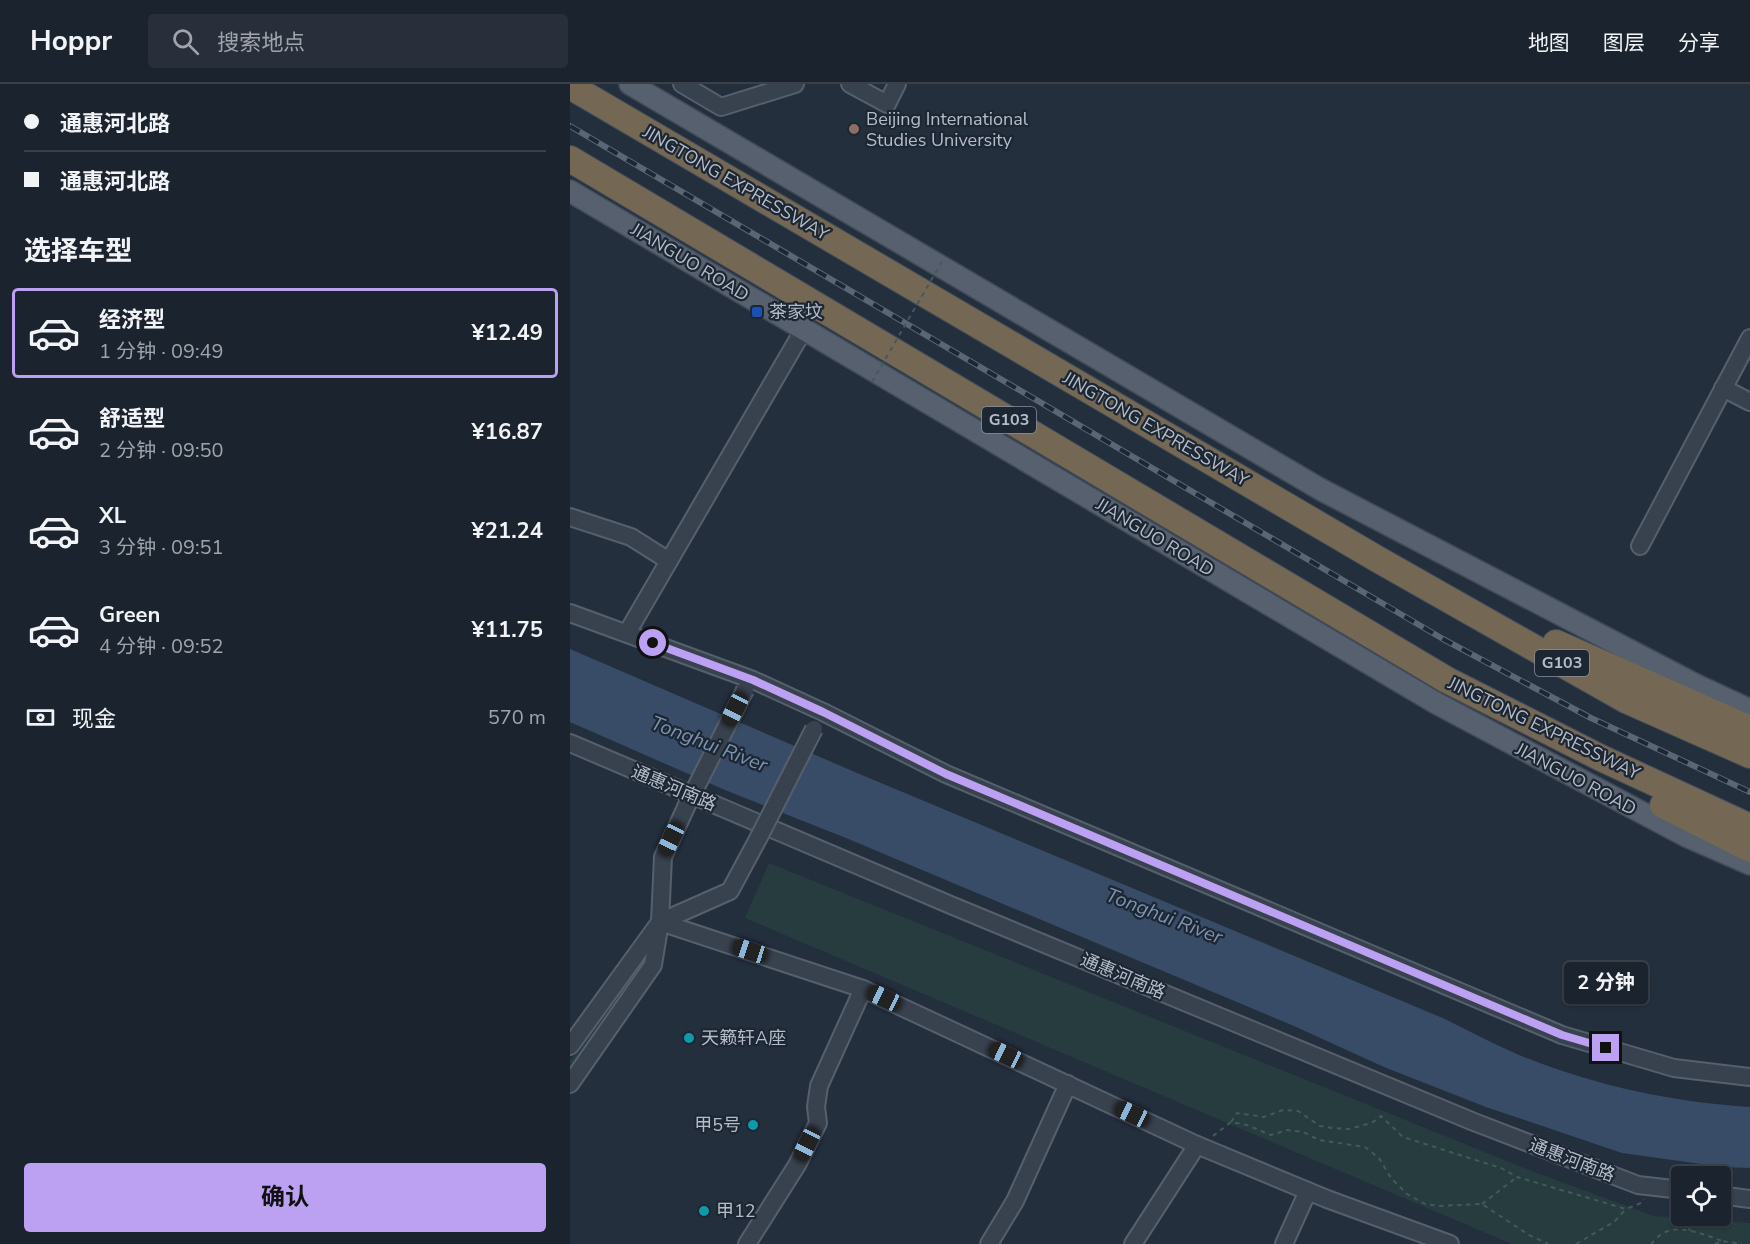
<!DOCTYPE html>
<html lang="zh">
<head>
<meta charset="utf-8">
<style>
	:root { --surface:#1b232e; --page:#282f3a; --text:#f1f3f6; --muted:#a0a4aa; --line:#39404a; --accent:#bca0f2 }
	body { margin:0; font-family:"Nunito Sans","Noto Sans SC",sans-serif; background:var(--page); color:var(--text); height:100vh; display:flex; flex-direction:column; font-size:22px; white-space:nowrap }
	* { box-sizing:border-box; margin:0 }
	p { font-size:20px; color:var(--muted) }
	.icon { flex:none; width:33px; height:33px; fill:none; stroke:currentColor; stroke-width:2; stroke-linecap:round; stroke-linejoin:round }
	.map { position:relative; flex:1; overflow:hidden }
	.sheet { display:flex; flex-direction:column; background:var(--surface); width:570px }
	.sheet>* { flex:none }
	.top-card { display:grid; align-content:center; height:132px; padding:0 24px; background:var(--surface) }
	.buttons { position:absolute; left:1101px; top:1082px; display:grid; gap:12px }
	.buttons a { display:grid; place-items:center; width:60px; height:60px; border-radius:6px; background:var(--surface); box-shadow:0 2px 4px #0004,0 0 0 2px var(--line); font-size:30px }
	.end { position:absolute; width:27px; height:27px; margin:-14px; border:8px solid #bca0f2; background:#111; box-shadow:0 0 0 3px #111 }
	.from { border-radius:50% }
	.bubble { position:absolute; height:42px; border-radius:6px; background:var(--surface); box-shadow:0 2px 4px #0004,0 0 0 2px var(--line); font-size:20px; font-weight:700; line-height:42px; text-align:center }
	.car { position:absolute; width:18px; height:36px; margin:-18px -9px; border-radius:8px; box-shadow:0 0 4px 2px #0007; background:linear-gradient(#222 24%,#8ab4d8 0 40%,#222 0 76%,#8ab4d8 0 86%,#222 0) }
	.top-card b { display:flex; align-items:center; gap:21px; height:57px; font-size:22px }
	.top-card b+b { border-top:2px solid var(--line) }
	.top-card i { width:15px; height:15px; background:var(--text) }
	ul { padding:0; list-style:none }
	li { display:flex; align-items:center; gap:18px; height:90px; margin:0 12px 9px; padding:0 12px; border:3px solid transparent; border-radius:6px }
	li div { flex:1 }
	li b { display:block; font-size:22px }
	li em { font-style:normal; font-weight:700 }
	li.selected { border-color:var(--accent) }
	li>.icon { width:54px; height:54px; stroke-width:1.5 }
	h2 { padding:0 24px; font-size:27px; line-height:72px }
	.pay { display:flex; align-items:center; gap:15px; height:66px; padding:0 24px; font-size:22px }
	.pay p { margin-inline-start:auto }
	.primary-button { display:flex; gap:12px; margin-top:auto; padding:12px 24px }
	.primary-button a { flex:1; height:69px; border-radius:6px; background:var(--accent); color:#111; font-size:24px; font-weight:700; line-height:69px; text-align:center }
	header { display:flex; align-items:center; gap:36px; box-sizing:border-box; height:84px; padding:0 30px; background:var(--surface); border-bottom:2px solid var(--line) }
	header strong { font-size:28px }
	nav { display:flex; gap:33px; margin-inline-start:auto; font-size:21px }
	.search { width:420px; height:54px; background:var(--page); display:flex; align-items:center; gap:15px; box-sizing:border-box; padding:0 21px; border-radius:6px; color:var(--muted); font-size:22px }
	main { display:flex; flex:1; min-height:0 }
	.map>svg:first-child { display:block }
	.green { fill:#263c3f }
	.water { fill:#394c67 }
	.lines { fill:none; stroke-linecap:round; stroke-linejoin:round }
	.minor-casing { stroke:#565f6c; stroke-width:20 }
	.major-casing { stroke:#414a57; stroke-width:24 }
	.highway-casing { stroke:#434c59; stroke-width:28 }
	.path { stroke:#44595c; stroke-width:2; stroke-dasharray:4.5 4.5; stroke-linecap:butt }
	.minor { stroke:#38414e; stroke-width:16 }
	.major { stroke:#56606e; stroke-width:21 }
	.highway { stroke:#746855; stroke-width:26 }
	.rail-casing { stroke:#5a6575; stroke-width:6 }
	.rail { stroke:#1d2633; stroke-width:4; stroke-dasharray:11; stroke-linecap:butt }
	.minor-bridge-casing { stroke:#565f6c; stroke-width:20; stroke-linecap:butt }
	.path-bridge { stroke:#44595c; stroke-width:2; stroke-dasharray:4.5 4.5; stroke-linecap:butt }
	.minor-bridge { stroke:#38414e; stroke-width:16 }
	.route { stroke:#bca0f2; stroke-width:8 }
	.education-dot { fill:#8d6e63; stroke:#1d2633; stroke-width:2 }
	.transit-dot { fill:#1a4fb4; stroke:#1d2633; stroke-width:2 }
	.culture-dot { fill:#0f9aa8; stroke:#1d2633; stroke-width:2 }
	.labels { text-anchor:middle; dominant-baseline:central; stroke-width:4.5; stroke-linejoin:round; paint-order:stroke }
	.shield { fill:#1d2633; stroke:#878f9c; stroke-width:1.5 }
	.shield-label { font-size:16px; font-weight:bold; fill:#b4bcc9 }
	.poi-label { font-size:18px; fill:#b4bcc9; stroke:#1d2633; text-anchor:start }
	.street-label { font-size:18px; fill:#b4bcc9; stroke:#1d2633 }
	.water-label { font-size:20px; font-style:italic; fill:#7c92b1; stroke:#1d2633 }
</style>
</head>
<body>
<header>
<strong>Hoppr</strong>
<div class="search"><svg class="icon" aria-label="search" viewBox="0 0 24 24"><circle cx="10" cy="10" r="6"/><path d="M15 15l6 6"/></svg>搜索地点</div>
<nav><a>地图</a><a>图层</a><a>分享</a></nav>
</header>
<main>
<section class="sheet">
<div class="top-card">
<b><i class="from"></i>通惠河北路</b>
<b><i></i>通惠河北路</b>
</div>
<h2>选择车型</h2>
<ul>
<li class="selected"><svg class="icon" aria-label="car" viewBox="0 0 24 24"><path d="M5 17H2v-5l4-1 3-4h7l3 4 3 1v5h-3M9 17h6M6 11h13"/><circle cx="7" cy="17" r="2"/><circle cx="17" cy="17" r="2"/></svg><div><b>经济型</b><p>1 分钟 · 09:49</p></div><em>¥12.49</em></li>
<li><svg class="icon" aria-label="car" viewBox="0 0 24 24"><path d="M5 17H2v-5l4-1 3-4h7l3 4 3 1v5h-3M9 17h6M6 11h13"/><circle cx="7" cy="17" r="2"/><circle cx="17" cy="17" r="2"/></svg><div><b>舒适型</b><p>2 分钟 · 09:50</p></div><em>¥16.87</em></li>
<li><svg class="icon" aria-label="car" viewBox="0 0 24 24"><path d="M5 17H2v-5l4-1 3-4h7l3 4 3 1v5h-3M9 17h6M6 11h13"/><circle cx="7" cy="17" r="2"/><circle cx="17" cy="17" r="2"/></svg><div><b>XL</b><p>3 分钟 · 09:51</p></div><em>¥21.24</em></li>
<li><svg class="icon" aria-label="car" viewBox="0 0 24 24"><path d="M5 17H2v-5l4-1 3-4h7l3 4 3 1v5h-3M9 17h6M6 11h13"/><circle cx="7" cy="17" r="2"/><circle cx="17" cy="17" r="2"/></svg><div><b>Green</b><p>4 分钟 · 09:52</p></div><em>¥11.75</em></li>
</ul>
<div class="pay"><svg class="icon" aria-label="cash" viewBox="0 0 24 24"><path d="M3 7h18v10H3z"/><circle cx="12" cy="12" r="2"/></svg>现金<p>570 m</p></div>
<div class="primary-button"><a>确认</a></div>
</section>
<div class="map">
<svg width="1180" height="1160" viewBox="0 0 1180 1160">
	<rect width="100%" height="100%" fill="#242f3e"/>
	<!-- green -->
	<g class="green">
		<path d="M199 779 964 1088 1084 1132 1180 1139V1160H942L175 834Z"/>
		<path d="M75 876V881L0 988V977L71 877Z"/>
	</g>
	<!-- water -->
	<path class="water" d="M0 565 287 689 875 935C899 947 924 960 949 971 1023 1001 1100 1018 1180 1023V1084L1153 1083 1052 1069 916 1023 814 983 724 942 276 754 155 706 0 638Z"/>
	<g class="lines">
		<!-- minor casing -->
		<g class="minor-casing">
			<g id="minor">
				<path d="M112 0 151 23 225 0"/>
				<path d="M280 0 317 20 327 0"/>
				<path d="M1153 304 1180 318"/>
				<path d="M0 433 61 453 99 477"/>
				<path d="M1070 462 1180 254"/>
				<path d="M0 529 183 596 253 628 376 690 992 951 1104 984 1180 993"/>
				<path d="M57 549 234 245"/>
				<path d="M0 659 383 822 904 1038 1068 1101 1112 1106"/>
				<path d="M90 838 293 905 627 1061 757 1115 880 1160"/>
				<path d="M0 962 90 838 160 807 189 753"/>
				<path d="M0 1000 83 881 90 838 93 773 117 721"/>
				<path d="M1150 1111 1180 1115"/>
				<path d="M177 1160 227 1081 248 1039 246 1023 249 1002 293 905"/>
				<path d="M419 1160 445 1117 498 1000"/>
				<path d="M563 1160 627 1061"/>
				<path d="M714 1160 738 1107"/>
			</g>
		</g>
		<!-- major casing -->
		<g class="major-casing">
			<g id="major">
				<path d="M60 0 750 405 1126 601 1180 626"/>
				<path d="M0 107 866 619 1116 752 1180 780"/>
			</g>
		</g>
		<!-- highway casing -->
		<g class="highway-casing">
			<g id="highway">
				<path d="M0 2 809 476 1056 616 1180 671"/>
				<path d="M0 75 877 596 1031 674 1180 743"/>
				<path d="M986 559 1180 645"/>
				<path d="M1093 721 1180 765"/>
			</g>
		</g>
		<!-- path -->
		<g class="path">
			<path d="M661 1038 667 1029 694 1033 713 1026 728 1027 750 1042 763 1044 779 1045 791 1042 803 1038 811 1032 833 1053 931 1084 947 1093 1056 1125 1071 1119 1074 1115"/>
			<path d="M643 1052 661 1038 677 1041 701 1051 717 1046 733 1048 749 1056 795 1063 809 1074 821 1094 837 1110 855 1120 869 1122 912 1120 959 1151 978 1160"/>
			<path d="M912 1120 947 1093"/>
			<path d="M1116 1134 1120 1147"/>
			<path d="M1006 1160 1044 1138 1056 1125"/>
			<path d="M1081 1160C1084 1157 1088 1152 1092 1150 1107 1139 1136 1151 1152 1157"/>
			<path d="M1145 1160 1152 1157 1172 1160"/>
		</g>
		<!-- minor -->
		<use href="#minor" class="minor"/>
		<!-- major -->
		<use href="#major" class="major"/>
		<!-- highway -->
		<use href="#highway" class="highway"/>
		<!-- rail casing -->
		<g class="rail-casing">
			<path id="rail" d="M0 42 873 555 1021 634 1180 708"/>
		</g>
		<!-- rail -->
		<use href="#rail" class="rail"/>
		<!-- minor-bridge casing -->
		<g class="minor-bridge-casing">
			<g id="minor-bridge">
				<path d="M117 721 175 606"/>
				<path d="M189 753 244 645"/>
			</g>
		</g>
		<!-- path-bridge -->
		<path class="path-bridge" d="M302 298 374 174"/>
		<!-- minor-bridge -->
		<use href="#minor-bridge" class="minor-bridge"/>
	</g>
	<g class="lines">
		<!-- route -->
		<path class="route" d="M83 559 183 596 253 628 376 690 992 951 1036 964"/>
	</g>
	<!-- markers -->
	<circle class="education-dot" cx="284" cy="45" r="6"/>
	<rect class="transit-dot" x="181" y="222" width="12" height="12" rx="3"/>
	<g class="culture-dot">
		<circle cx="119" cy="954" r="6"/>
		<circle cx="183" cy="1041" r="6"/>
		<circle cx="134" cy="1127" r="6"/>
	</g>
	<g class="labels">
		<!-- shield labels -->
		<g class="shield">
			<rect x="412" y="323" width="54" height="26" rx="4.5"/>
			<rect x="965" y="566" width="54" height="26" rx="4.5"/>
		</g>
		<g class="shield-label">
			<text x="439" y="336">G103</text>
			<text x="992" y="579">G103</text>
		</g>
		<!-- poi labels -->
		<g class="poi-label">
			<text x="296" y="35">Beijing International<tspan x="296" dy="21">Studies University</tspan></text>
			<text x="199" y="228">茶家坟</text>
			<text x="131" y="954">天籁轩A座</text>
			<text x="171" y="1041" text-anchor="end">甲5号</text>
			<text x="146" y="1127">甲12</text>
		</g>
		<!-- street labels -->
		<g class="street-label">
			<text transform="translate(166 99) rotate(30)">JINGTONG EXPRESSWAY</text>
			<text transform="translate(120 178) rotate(31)">JIANGUO ROAD</text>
			<text transform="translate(586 345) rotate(30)">JINGTONG EXPRESSWAY</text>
			<text transform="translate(585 453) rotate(31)">JIANGUO ROAD</text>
			<text transform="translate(974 644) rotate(26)">JINGTONG EXPRESSWAY</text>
			<text transform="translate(1006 695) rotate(28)">JIANGUO ROAD</text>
			<text transform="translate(104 704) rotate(23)">通惠河南路</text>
			<text transform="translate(553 892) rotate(23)">通惠河南路</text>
			<text transform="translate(1002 1076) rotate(21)">通惠河南路</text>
		</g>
		<!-- water labels -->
		<g class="water-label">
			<text transform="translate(139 660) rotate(21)">Tonghui River</text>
			<text transform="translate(594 832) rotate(21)">Tonghui River</text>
		</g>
	</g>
</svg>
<div class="buttons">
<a><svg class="icon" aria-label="locate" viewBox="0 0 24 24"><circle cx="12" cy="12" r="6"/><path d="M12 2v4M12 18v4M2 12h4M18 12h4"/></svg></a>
</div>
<i class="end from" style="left:83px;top:559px"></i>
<i class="end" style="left:1036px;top:964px"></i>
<div class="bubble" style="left:994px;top:878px;width:84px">2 分钟</div>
<i class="car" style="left:165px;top:625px;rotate:207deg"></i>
<i class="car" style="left:101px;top:755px;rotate:205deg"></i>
<i class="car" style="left:180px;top:867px;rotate:288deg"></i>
<i class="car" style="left:314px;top:914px;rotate:295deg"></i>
<i class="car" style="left:436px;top:971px;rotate:295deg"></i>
<i class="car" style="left:562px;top:1030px;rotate:295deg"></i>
<i class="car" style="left:237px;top:1060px;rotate:206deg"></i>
</div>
</main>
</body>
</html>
